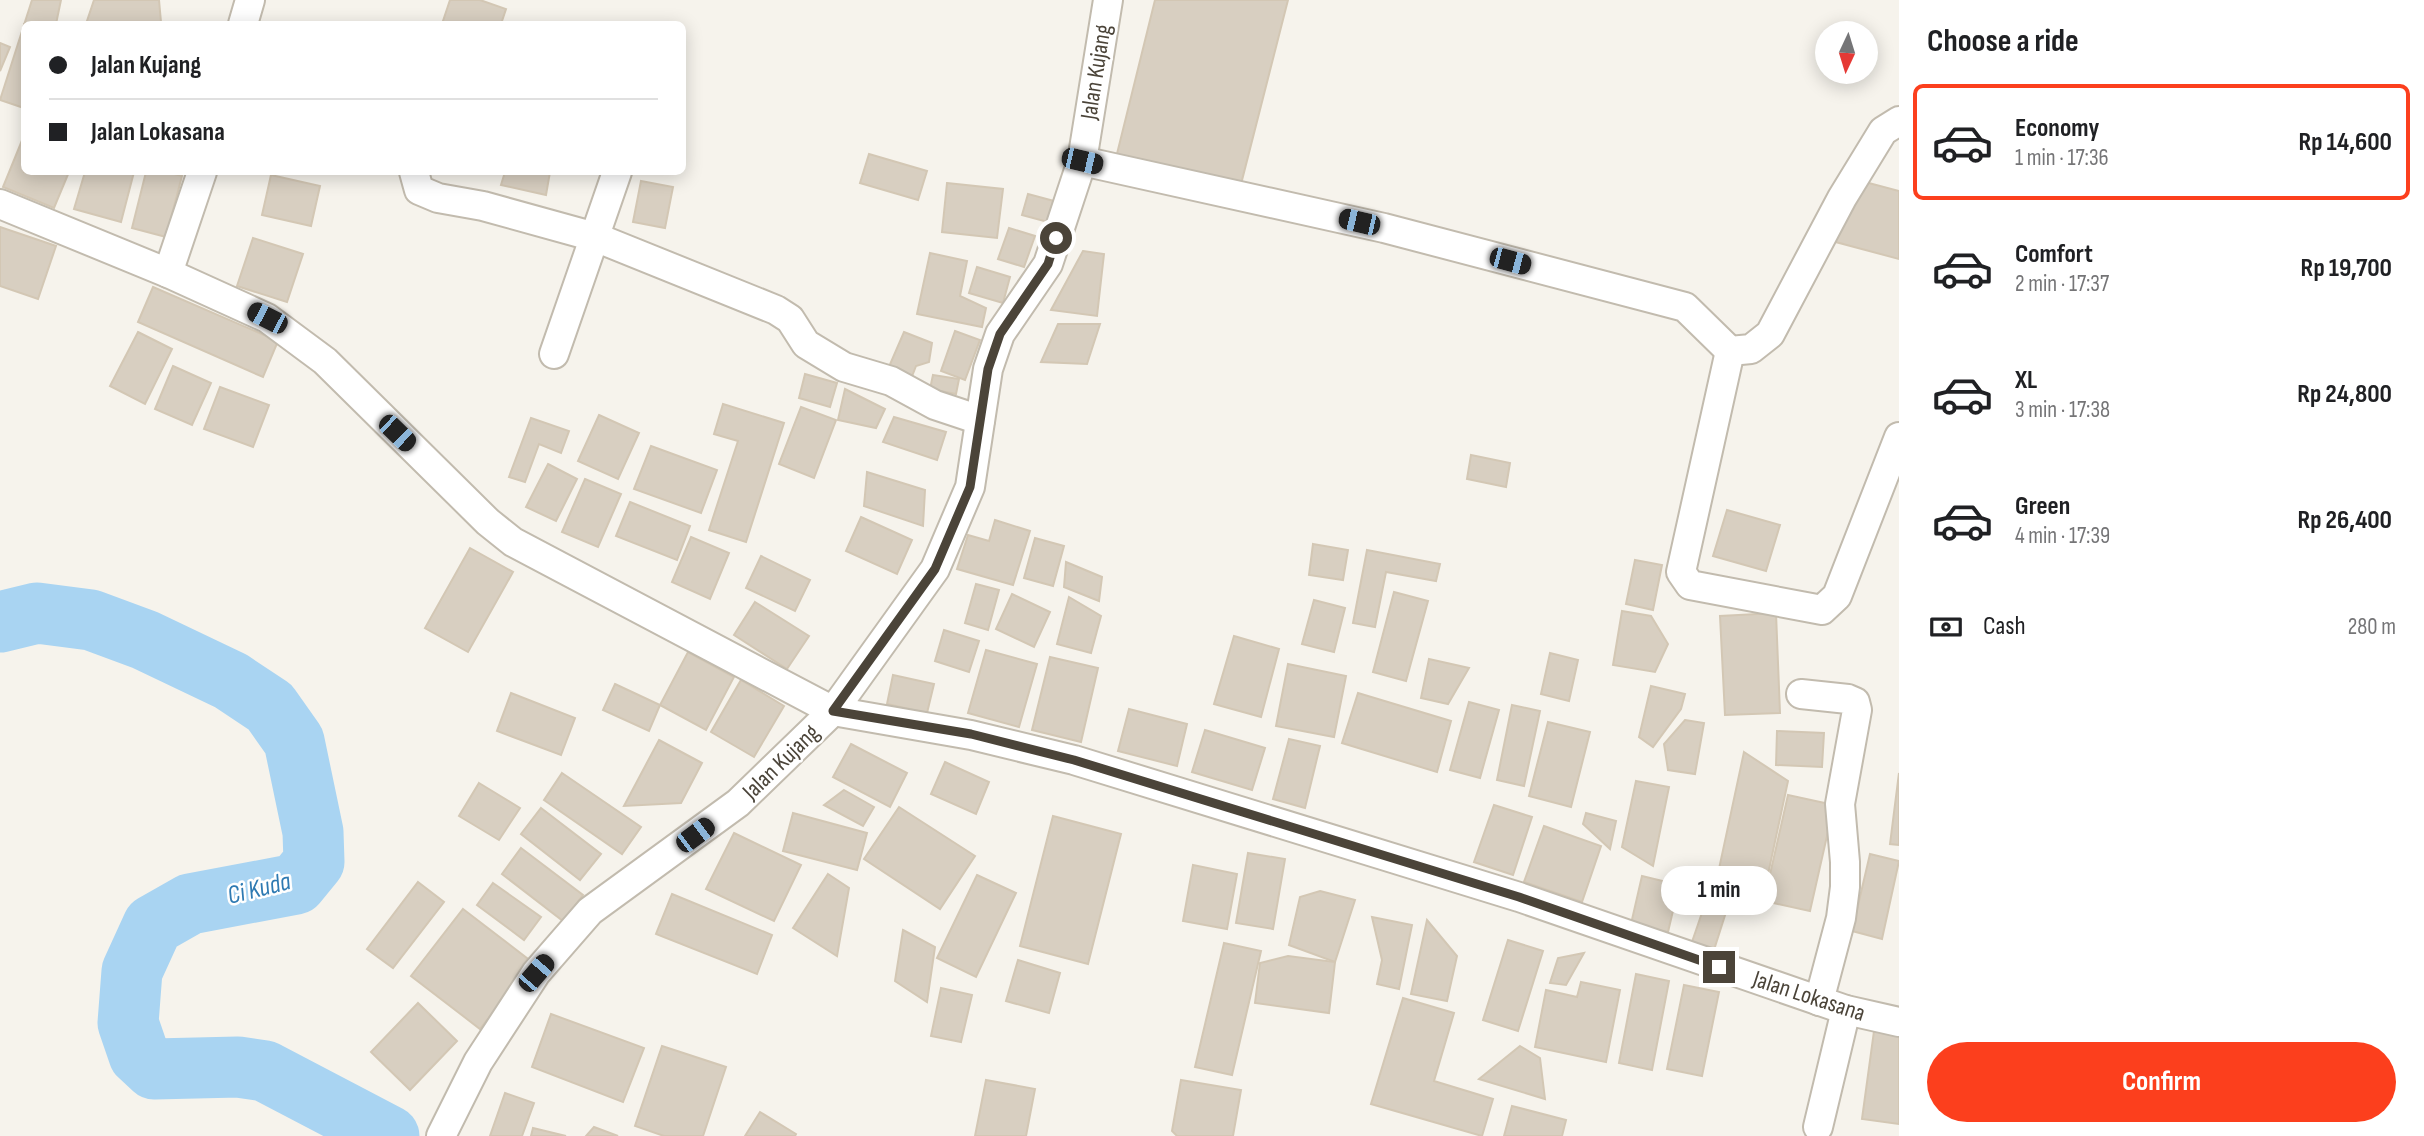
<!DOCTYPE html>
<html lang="en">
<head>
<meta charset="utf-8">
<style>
	:root { --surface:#fff; --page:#f2f2f2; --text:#202124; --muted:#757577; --line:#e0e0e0; --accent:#fc3f1d }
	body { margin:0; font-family:"Sofia Sans Condensed",sans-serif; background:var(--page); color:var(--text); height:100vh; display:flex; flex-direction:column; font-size:26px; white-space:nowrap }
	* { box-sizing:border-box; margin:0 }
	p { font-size:23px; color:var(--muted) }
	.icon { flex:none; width:38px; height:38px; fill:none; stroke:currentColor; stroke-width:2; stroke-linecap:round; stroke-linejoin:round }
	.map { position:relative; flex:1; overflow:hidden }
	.drawer { display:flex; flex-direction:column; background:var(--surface); width:525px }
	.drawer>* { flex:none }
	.banner { position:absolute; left:21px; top:21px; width:665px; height:154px; border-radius:10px; box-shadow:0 4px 18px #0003; display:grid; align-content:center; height:154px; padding:0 28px; background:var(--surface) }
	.needle { width:46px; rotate:184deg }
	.tools { position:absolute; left:1815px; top:21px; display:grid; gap:14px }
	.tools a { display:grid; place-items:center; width:63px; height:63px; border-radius:50%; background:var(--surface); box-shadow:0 4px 18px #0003; font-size:35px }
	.end { position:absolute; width:32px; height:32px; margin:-16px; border:9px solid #4b4439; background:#fff; box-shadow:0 0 0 4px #fff }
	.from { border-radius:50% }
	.bubble { position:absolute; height:49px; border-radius:24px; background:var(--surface); box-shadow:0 4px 18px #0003; font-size:23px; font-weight:700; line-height:49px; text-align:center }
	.car { position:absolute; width:21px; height:42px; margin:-21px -10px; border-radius:9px; box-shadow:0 0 5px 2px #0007; background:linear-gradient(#222 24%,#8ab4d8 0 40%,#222 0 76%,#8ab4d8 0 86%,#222 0) }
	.banner b { display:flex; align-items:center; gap:24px; height:66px; font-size:26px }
	.banner b+b { border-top:2px solid var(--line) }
	.banner i { width:18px; height:18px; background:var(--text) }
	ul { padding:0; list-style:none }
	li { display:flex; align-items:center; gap:21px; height:116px; margin:0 14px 10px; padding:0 14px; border:4px solid transparent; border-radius:10px }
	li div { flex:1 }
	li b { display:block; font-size:26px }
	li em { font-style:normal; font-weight:700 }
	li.active { border-color:var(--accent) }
	li>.icon { width:63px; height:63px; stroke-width:1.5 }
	h2 { padding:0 28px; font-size:32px; line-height:84px }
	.pay { display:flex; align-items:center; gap:18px; height:77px; padding:0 28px; font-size:26px }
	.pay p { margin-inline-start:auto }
	.action { display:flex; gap:14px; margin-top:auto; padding:14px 28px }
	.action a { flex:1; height:80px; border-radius:42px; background:var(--accent); color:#fff; font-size:28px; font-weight:700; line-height:80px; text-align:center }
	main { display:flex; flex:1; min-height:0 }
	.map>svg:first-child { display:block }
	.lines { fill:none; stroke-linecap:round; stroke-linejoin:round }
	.river { stroke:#a9d4f2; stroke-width:61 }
	.building { fill:#d8cfc1; stroke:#d3c7b4; stroke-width:2 }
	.street-casing { stroke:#c2bbae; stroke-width:32 }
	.street { stroke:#fff; stroke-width:28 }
	.route { stroke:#4b4439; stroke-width:9 }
	.labels { text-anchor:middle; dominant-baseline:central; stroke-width:5; stroke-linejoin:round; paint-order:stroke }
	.street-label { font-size:24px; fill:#4b4439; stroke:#fff }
	.water-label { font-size:26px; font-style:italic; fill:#2e7ab2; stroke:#fff }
</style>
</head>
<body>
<main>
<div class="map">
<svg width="1899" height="1136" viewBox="0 0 1899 1136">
	<rect width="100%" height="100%" fill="#f6f3ec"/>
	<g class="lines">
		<!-- river -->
		<path class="river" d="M0 622 37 613 91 620 145 640 231 681 270 707 294 741 313 832 314 862 296 884 190 904 153 925 132 971 128 1023 139 1055 154 1069 238 1067 265 1071 389 1136"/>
	</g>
	<!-- building -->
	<g class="building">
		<path d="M32 0H61L56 24H24V108L0 100Z"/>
		<path d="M94 0H159L161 22 163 24H86Z"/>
		<path d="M450 0H480L506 9 501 24H442Z"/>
		<path d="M1155 0H1288L1240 188 1114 166Z"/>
		<path d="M0 43 10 47 0 71Z"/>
		<path d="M23 138 24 172H69L54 208 3 187Z"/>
		<path d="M869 154 927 171 918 200 860 183Z"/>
		<path d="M85 172H134L121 222 74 209Z"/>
		<path d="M146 172H167L182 176 166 237 132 228Z"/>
		<path d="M505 172H550L546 195 501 185Z"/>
		<path d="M271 175 320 186 311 226 262 215Z"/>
		<path d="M641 181 673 187 665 228 633 222Z"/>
		<path d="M1865 182 1899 191V259L1832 241Z"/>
		<path d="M947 183 1003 189 997 238 942 232Z"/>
		<path d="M1028 194 1054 201 1048 222 1022 215Z"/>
		<path d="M0 227 56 246 38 299 0 286Z"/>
		<path d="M1009 228 1035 236 1024 267 998 259Z"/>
		<path d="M253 238 303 254 287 302 237 286Z"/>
		<path d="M1083 251 1104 254 1097 316 1051 310Z"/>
		<path d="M930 253 967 261 960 296 986 308 982 327 917 314Z"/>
		<path d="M977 267 1010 277 1003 303 969 293Z"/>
		<path d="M153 287 278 341 263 377 138 322Z"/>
		<path d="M1058 324H1100L1087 364 1041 362Z"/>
		<path d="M955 331 980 340 965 380 941 371Z"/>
		<path d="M138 332 172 349 145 404 110 386Z"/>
		<path d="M904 332 932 343 929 362 916 366 911 379 888 369Z"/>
		<path d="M173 366 211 383 192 425 155 409Z"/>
		<path d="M805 374 837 383 830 407 799 398Z"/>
		<path d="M933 375 959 379 956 394 930 389Z"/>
		<path d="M220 387 269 405 253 447 204 429Z"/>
		<path d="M845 389 885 409 876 428 838 420Z"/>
		<path d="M723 404 784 423 746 542 709 530 738 441 714 434Z"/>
		<path d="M801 407 836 420 814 478 779 464Z"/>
		<path d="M599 415 639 433 618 479 578 461Z"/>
		<path d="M894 417 946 432 937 460 883 442Z"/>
		<path d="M531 418 569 431 561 453 539 444 525 482 509 477Z"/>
		<path d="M651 446 717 470 701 513 634 489Z"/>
		<path d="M1471 455 1510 463 1506 487 1467 479Z"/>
		<path d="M548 464 577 479 556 521 526 507Z"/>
		<path d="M867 472 925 490 923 526 864 506Z"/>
		<path d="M585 479 621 494 598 547 562 532Z"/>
		<path d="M630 502 690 526 677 560 616 536Z"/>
		<path d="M1727 510 1780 525 1766 571 1713 556Z"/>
		<path d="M861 517 912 540 897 574 846 551Z"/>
		<path d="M995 520 1030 531 1013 585 957 569 968 535 989 541Z"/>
		<path d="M691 537 729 553 710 599 672 582Z"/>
		<path d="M1035 538 1064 546 1053 586 1024 578Z"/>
		<path d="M1313 544 1348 550 1343 580 1309 575Z"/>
		<path d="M470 548 513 572 468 652 425 628Z"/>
		<path d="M1367 550 1440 564 1436 581 1386 572 1375 627 1353 623Z"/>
		<path d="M761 556 810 580 795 611 746 588Z"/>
		<path d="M1635 560 1662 565 1653 610 1626 604Z"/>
		<path d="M1066 562 1102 577 1099 601 1064 587Z"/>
		<path d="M976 584 999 590 988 630 965 623Z"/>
		<path d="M1394 592 1428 601 1406 681 1373 672Z"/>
		<path d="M1012 594 1050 612 1034 647 996 629Z"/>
		<path d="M1069 597 1101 616 1091 653 1057 644Z"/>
		<path d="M1314 600 1345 608 1334 652 1302 644Z"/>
		<path d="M755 602 809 636 787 669 734 635Z"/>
		<path d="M1622 611 1651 616 1668 644 1655 672 1613 665Z"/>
		<path d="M1776 613 1780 713 1725 715 1720 616Z"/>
		<path d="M944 630 979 641 969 672 935 661Z"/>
		<path d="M1234 636 1279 649 1261 717 1214 704Z"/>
		<path d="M986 650 1037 664 1019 727 968 713Z"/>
		<path d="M688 652 734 677 706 730 660 705Z"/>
		<path d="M1550 653 1578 660 1569 701 1541 694Z"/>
		<path d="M1050 657 1098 668 1081 742 1032 730Z"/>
		<path d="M1429 659 1469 668 1448 704 1421 698Z"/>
		<path d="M1288 664 1346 676 1334 737 1276 726Z"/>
		<path d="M893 675 934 684 927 713 887 704Z"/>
		<path d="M741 680 784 706 754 757 711 732Z"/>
		<path d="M615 684 660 705 649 731 603 710Z"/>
		<path d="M1651 686 1685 694 1681 709 1653 747 1639 737Z"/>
		<path d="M511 693 575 718 561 755 497 731Z"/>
		<path d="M1358 693 1451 721 1437 772 1342 743Z"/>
		<path d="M1469 702 1499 710 1480 778 1450 770Z"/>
		<path d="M1512 705 1540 711 1524 786 1497 780Z"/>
		<path d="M1129 709 1187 724 1177 766 1118 751Z"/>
		<path d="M1685 720 1704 723 1695 774 1668 770 1664 744Z"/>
		<path d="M1548 722 1590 732 1571 807 1529 796Z"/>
		<path d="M1205 730 1265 748 1252 790 1192 772Z"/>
		<path d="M1777 731 1824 733 1822 767 1776 765Z"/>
		<path d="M1289 739 1320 746 1305 808 1273 799Z"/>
		<path d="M659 740 702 763 681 803 624 806Z"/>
		<path d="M851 744 907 773 890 807 833 777Z"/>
		<path d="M1744 752 1788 781 1761 907 1713 897Z"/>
		<path d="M945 762 989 782 976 814 931 794Z"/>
		<path d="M562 773 641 827 622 854 544 800Z"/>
		<path d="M1899 773V845L1890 844Z"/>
		<path d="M1636 781 1669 787 1653 866 1622 847Z"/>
		<path d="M479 783 520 808 499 840 459 816Z"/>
		<path d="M844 790 874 807 863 826 824 805Z"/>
		<path d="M1788 795 1834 805 1810 911 1764 901Z"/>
		<path d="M1494 805 1532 817 1513 875 1474 862Z"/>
		<path d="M899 807 975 856 940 909 864 859Z"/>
		<path d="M541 808 601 854 580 880 521 834Z"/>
		<path d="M793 813 867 833 857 870 783 851Z"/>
		<path d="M1586 813 1616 821 1610 849 1583 824Z"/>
		<path d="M1053 816 1121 834 1088 964 1020 946Z"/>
		<path d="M1544 826 1601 846 1582 902 1524 882Z"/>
		<path d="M734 833 801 865 774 921 706 889Z"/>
		<path d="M521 848 583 895 563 921 502 874Z"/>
		<path d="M1248 853 1285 859 1273 929 1236 923Z"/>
		<path d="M1870 854 1899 861 1882 939 1852 931Z"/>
		<path d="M1193 865 1237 874 1227 929 1183 921Z"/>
		<path d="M828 874 849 888 837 956 793 928Z"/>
		<path d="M977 875 1016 893 976 977 937 958Z"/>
		<path d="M1642 876 1679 885 1668 932 1631 924Z"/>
		<path d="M418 882 444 902 393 968 367 949Z"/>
		<path d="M493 883 541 917 524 940 477 905Z"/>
		<path d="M1320 891 1355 900 1335 962 1289 945 1300 897Z"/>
		<path d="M672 894 772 935 757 974 656 934Z"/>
		<path d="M1705 904 1726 912 1713 953 1692 942Z"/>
		<path d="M463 909 532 962 480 1029 411 976Z"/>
		<path d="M1372 917 1412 925 1399 989 1377 984 1382 960Z"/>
		<path d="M1427 920 1457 956 1447 1001 1411 994Z"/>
		<path d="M903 930 935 947 927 1002 895 981Z"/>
		<path d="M1508 940 1543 951 1518 1031 1483 1020Z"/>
		<path d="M1224 943 1261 951 1232 1075 1195 1067Z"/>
		<path d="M1584 953 1566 985 1550 983 1558 958Z"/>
		<path d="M1288 956 1335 962 1329 1013 1255 1003 1260 963Z"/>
		<path d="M1018 960 1060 973 1049 1013 1006 1001Z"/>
		<path d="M1636 974 1669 981 1652 1070 1619 1063Z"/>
		<path d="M1581 982 1620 990 1606 1062 1535 1047 1546 990 1577 997Z"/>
		<path d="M1684 985 1719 992 1702 1076 1667 1069Z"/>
		<path d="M941 988 972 995 961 1042 931 1036Z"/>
		<path d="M1403 998 1454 1013 1434 1081 1493 1099 1482 1136 1371 1104Z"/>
		<path d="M418 1003 457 1041 410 1090 371 1052Z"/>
		<path d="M551 1014 644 1048 623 1102 532 1067Z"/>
		<path d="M1874 1031 1899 1034V1124L1862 1119Z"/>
		<path d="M662 1046 726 1067 703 1136H664L635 1126Z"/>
		<path d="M1520 1046 1540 1058 1545 1099 1479 1079Z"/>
		<path d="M986 1080 1035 1089 1026 1136H975Z"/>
		<path d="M1181 1080 1241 1090 1233 1136H1177L1172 1131Z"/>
		<path d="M505 1093 534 1103 522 1136H490Z"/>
		<path d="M1512 1106 1566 1120 1562 1136H1504Z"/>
		<path d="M760 1112 796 1134 795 1136H745Z"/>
		<path d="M594 1127 618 1136H586Z"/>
		<path d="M533 1128 566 1136H531Z"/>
	</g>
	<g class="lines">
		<!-- street casing -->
		<g class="street-casing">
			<g id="street">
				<path d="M243 24 250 0"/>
				<path d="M1082 161 1384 228 1685 307 1730 351 1751 349 1770 334 1842 198 1883 131 1899 121"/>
				<path d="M414 172 419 190 438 198 483 206 595 237 776 310 790 319 806 344 844 367 891 381 935 405 980 420"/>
				<path d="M0 204 168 273 267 318 325 361 488 522 513 542 833 711 971 735 1074 760 1519 897 1846 1010 1899 1022"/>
				<path d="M168 273 202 172"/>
				<path d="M1730 351 1681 572 1690 585 1822 610 1837 596 1899 437"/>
				<path d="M554 354 617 172"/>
				<path d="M1801 694 1848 699 1855 702 1857 710 1840 804 1845 862V887L1841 918 1819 1001"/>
				<path d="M1818 1127 1846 1010"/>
				<path d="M441 1136 478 1062 536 973 590 911 738 803 833 711 935 569 970 487 988 369 1000 334 1048 264 1082 161 1108 0"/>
			</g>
		</g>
		<!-- street -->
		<use href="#street" class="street"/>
	</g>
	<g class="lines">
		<!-- route -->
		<path class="route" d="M1056 238 1048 264 1000 334 988 369 970 487 935 569 833 711 971 734 1074 760 1519 897 1719 967"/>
	</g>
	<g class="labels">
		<!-- street labels -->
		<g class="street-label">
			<text transform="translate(1096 72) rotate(-81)">Jalan Kujang</text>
			<text transform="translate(781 762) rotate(-44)">Jalan Kujang</text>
			<text transform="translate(1809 996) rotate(18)">Jalan Lokasana</text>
		</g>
		<!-- water labels -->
		<g class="water-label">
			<text transform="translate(259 889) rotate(-14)">Ci Kuda</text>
		</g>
	</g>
</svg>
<div class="tools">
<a><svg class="needle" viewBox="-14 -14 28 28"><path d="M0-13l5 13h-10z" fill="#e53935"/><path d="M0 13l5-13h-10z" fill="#757577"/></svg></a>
</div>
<i class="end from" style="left:1056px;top:238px"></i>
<i class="end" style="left:1719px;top:967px"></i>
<div class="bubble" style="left:1661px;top:866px;width:116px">1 min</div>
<i class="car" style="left:1082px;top:161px;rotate:103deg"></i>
<i class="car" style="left:1359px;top:222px;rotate:283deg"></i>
<i class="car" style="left:1510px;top:261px;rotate:105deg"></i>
<i class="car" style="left:267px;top:318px;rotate:297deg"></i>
<i class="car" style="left:397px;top:433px;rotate:134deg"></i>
<i class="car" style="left:695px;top:835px;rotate:53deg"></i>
<i class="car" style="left:536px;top:973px;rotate:41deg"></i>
<div class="banner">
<b><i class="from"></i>Jalan Kujang</b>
<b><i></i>Jalan Lokasana</b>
</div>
</div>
<section class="drawer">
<h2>Choose a ride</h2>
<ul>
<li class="active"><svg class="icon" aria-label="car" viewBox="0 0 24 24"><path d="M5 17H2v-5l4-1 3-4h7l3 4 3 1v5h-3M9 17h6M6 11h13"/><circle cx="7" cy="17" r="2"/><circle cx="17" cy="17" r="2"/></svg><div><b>Economy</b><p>1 min · 17:36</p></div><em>Rp 14,600</em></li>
<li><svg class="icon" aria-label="car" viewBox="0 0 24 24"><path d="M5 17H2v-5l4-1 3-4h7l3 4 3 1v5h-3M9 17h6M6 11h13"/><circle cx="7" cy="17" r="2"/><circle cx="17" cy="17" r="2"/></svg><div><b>Comfort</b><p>2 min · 17:37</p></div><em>Rp 19,700</em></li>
<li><svg class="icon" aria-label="car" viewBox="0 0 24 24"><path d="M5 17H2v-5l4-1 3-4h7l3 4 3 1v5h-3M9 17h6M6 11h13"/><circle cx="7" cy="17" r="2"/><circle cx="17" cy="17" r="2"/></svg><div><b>XL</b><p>3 min · 17:38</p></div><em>Rp 24,800</em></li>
<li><svg class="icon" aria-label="car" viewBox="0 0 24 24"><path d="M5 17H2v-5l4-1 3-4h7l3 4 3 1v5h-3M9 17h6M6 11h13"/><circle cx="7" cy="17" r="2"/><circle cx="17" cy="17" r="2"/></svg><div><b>Green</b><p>4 min · 17:39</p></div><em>Rp 26,400</em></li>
</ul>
<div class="pay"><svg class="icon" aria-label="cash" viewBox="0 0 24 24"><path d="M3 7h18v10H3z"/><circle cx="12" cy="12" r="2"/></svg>Cash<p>280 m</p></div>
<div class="action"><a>Confirm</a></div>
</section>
</main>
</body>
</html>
